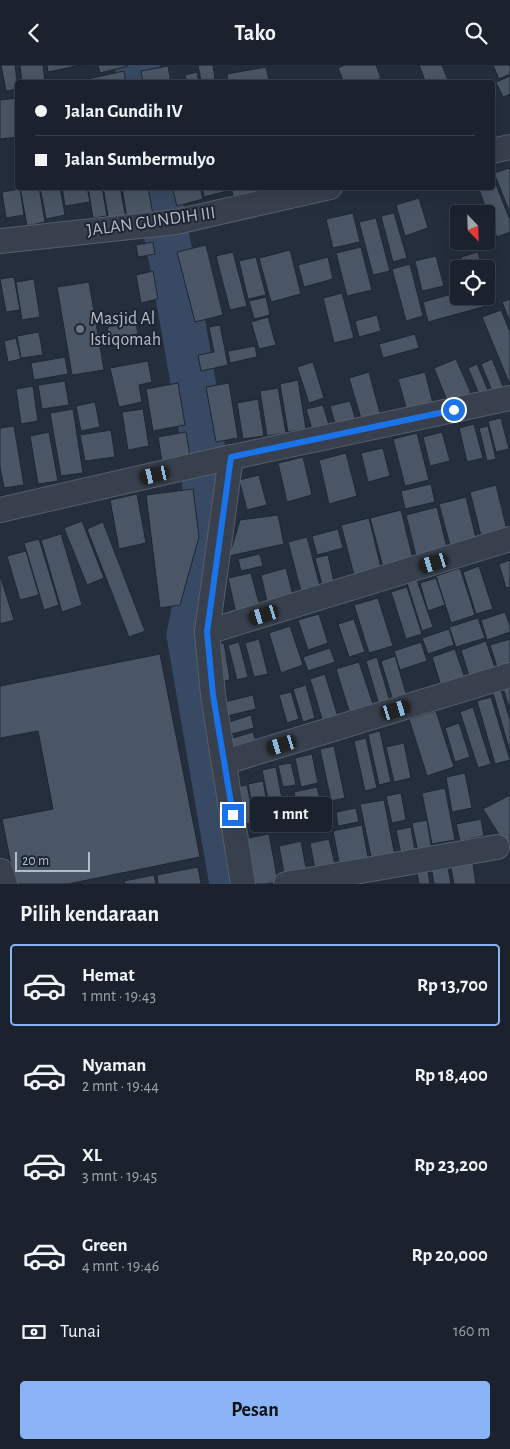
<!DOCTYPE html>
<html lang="id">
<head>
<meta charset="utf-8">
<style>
	:root { --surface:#1b222d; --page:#282f39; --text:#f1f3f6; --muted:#a0a4aa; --line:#393f49; --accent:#8ab4f6 }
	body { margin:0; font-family:"Alegreya Sans",sans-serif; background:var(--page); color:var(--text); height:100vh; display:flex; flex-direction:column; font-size:19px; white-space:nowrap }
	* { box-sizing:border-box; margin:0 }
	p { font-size:16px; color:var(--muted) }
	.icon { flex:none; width:28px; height:28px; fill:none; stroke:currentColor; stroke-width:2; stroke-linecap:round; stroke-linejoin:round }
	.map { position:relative; height:819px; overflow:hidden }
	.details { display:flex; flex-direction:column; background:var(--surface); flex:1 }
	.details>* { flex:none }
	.banner { position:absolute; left:15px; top:15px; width:480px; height:110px; border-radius:5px; box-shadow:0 5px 20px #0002,0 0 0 1px var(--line); display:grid; align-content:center; height:110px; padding:0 20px; background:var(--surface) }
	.needle { width:32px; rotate:157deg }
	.fabs { position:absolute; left:450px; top:140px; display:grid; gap:10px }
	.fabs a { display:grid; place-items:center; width:45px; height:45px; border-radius:5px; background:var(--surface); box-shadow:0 5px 20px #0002,0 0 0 1px var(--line); font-size:25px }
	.scale { position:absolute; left:15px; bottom:12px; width:75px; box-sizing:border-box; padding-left:5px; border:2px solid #b3bbc8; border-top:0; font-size:14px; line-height:18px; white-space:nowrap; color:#b3bbc8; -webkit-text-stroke:4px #1d2531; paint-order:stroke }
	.end { position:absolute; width:22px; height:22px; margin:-11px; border:6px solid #1a73e8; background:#fff; box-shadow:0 0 0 2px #fff }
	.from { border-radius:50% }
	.bubble { position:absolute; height:35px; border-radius:5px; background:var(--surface); box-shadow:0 5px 20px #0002,0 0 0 1px var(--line); font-size:16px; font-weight:700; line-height:35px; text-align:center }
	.car { position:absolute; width:15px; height:30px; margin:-15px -8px; border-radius:6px; box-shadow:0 0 4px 1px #0007; background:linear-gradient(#222 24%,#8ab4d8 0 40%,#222 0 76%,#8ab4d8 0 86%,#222 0) }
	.banner b { display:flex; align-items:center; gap:18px; height:48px; font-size:19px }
	.banner b+b { border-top:1px solid var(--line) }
	.banner i { width:12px; height:12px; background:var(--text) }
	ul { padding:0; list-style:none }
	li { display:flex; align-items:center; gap:15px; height:82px; margin:0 10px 8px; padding:0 10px; border:2px solid transparent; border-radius:5px }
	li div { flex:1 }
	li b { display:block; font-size:19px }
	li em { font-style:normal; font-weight:700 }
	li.active { border-color:var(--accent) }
	li>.icon { width:45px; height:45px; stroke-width:1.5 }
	h2 { padding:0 20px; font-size:22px; line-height:60px }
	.pay { display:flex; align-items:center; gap:12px; height:55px; padding:0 20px; font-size:19px }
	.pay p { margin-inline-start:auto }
	.button { display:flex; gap:10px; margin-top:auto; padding:10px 20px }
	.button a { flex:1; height:58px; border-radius:5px; background:var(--accent); color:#111; font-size:20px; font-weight:700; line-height:58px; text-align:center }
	header { display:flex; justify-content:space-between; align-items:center; height:65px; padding:0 20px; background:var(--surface); font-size:22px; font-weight:700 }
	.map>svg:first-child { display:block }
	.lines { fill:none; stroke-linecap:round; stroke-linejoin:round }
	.river { stroke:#384a63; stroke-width:45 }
	.building { fill:#4a5565; stroke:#1f2733 }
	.minor-casing { stroke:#565e6a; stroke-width:26 }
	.minor { stroke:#37404c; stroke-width:24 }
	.route { stroke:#1a73e8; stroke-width:6 }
	.worship-dot { fill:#6b7280; stroke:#1d2531; stroke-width:2 }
	.labels { text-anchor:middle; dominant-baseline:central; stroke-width:4; stroke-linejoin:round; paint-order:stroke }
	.street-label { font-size:18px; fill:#b3bbc8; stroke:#1d2531 }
	.poi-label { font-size:18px; fill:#b3bbc8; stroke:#1d2531; text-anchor:start }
</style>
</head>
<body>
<header><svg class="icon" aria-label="back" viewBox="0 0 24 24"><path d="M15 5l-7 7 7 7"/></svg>Tako<svg class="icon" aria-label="search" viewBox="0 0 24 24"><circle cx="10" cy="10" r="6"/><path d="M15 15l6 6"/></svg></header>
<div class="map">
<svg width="510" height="819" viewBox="0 0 510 819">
	<rect width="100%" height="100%" fill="#242e3c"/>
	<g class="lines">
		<!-- river -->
		<g class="river">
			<path d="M137 0 139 18"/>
			<path d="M157 122 174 208 201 362 208 473 189 570 232 819"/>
		</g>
	</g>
	<!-- building -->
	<g class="building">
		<path d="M1 0H15L18 24 6 26Z"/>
		<path d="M20 0H43L45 18H22Z"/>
		<path d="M47 0H81L48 7Z"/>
		<path d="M98 0H128V1L100 8Z"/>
		<path d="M198 0H213L215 14 201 16Z"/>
		<path d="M345 0H376L381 13 370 18H344L338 3Z"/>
		<path d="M419 0H442L449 18H426Z"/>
		<path d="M493 0H510V9L499 14Z"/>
		<path d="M168 1 171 18H143L141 6Z"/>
		<path d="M266 2 269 15 257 18H228L227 9Z"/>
		<path d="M124 6 126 18 74 17Z"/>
		<path d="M197 7 199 18H187L185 10Z"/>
		<path d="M510 11V29L503 32 496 17Z"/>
		<path d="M18 33V72L0 74V35Z"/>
		<path d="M509 103 510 106V148L494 108Z"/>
		<path d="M493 112 510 155V167L497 172 478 122H492Z"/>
		<path d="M20 122H39L45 157 27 161Z"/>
		<path d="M40 122H60L65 150 46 154Z"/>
		<path d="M62 122H87L90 137 65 141Z"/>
		<path d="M88 122H102L107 151 93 153Z"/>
		<path d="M103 122H120L127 159 110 162Z"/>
		<path d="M122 122H148L153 150 127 154Z"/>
		<path d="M172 122H200L203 134 177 141Z"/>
		<path d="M202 122H226L227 126 204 132Z"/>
		<path d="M231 122H256L258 129 234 134Z"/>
		<path d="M20 124 24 150 6 153 2 127Z"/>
		<path d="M419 133 428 163 405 171 396 140Z"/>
		<path d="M353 148 360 177 333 183 326 154Z"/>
		<path d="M394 148 407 193 393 197 381 151Z"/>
		<path d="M376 153 390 206 373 210 359 157Z"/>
		<path d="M459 159V176H475L476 180 455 185 449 161Z"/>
		<path d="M153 177 155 189 138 192 136 180Z"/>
		<path d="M206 180 223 250 195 257 177 187Z"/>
		<path d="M361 182 372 225 347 231 336 188Z"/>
		<path d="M290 185 301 229 271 237 259 193Z"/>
		<path d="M233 187 247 241 230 245 216 191Z"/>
		<path d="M478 187 482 204H465L461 192Z"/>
		<path d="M436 191 444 221 422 226 415 196Z"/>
		<path d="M256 192 266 230 248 234 239 196Z"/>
		<path d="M328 192 333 214 304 222 298 200Z"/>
		<path d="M410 199 423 251 406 256 392 204Z"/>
		<path d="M153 206 158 234 141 238 136 210Z"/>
		<path d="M14 212 20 245 6 247 0 214Z"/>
		<path d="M34 214 40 252 22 255 16 217Z"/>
		<path d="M89 217 104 305 72 310 57 222Z"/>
		<path d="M486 224 490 240 428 257 423 237 459 227V231H486Z"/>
		<path d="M342 228 354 273 334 278 323 233Z"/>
		<path d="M266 232 270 250 254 254 249 236Z"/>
		<path d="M510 234V257L502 237Z"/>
		<path d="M501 245 510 267V320L482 252Z"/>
		<path d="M377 250 381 266 359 272 355 256Z"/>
		<path d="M268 252 276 280 259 284 251 257Z"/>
		<path d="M136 258 138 269 110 274 107 262Z"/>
		<path d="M220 260 228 300 201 306 198 290 214 287 209 262Z"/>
		<path d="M39 267 43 290 21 293 17 271Z"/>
		<path d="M415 269 419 283 383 293 379 279Z"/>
		<path d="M16 273 21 294 8 297 4 276Z"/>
		<path d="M255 281 257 292 230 298 228 286Z"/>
		<path d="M65 292 68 309 34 315 31 298Z"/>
		<path d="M456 294 471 328 448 338 434 303Z"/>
		<path d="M492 294 504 324 493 328 481 299Z"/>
		<path d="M148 296 152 317 139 320 142 337 119 342 110 303Z"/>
		<path d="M313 297 324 333 309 338 297 302Z"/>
		<path d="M477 299 489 328 480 331 468 303Z"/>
		<path d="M369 307 381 352 362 357 349 313Z"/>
		<path d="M425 307 433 338 407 346 398 314Z"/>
		<path d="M298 315 306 364 288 367 280 319Z"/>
		<path d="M65 316 69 340 42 344 38 320Z"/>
		<path d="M178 318 185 360 153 366 146 324Z"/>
		<path d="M229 318 238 373 216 377 206 322Z"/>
		<path d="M33 321 38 356 21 359 16 324Z"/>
		<path d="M278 323 286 368 267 371 260 326Z"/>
		<path d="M258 334 264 371 243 374 237 338Z"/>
		<path d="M350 336 356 356 336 362 330 341Z"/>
		<path d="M95 337 100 362 81 366 76 341Z"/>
		<path d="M323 340 330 363 313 368 306 344Z"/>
		<path d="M73 344 83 408 61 411 50 348Z"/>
		<path d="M143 344 149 381 128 385 122 347Z"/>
		<path d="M501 353 509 384 496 387 488 356Z"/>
		<path d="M474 359 483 393 467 397 459 363Z"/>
		<path d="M14 361 24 420 4 423 0 402V363Z"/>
		<path d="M488 361 496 394 487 396 479 363Z"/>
		<path d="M111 365 115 392 85 396 80 370Z"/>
		<path d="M49 367 58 416 38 419 30 371Z"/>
		<path d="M186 367 190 392 162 397 158 372Z"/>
		<path d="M442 367 450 396 430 401 423 372Z"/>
		<path d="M417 368 429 415 405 421 393 374Z"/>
		<path d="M383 383 390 411 368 417 361 388Z"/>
		<path d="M346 388 357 431 329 439 319 395Z"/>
		<path d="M303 392 312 430 287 437 278 398Z"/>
		<path d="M259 410 267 440 247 445 239 415Z"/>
		<path d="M431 419 435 437 405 444 401 426Z"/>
		<path d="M496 420 508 469 482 475 470 427Z"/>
		<path d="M193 424 199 472 180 540 160 543 146 430Z"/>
		<path d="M137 429 146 478 119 484 110 435Z"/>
		<path d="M466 432 478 481 452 488 439 439Z"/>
		<path d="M437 442 448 487 417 495 406 450Z"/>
		<path d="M401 445 414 498 384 506 370 453Z"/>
		<path d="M278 450 284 479 229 491 240 455Z"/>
		<path d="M369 453 381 503 354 510 341 460Z"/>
		<path d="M82 456 104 513 87 520 64 463Z"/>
		<path d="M103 457 145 566 129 572 87 464Z"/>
		<path d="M338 464 343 483 317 490 312 471Z"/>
		<path d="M61 469 82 540 62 547 41 475Z"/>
		<path d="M307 472 320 521 301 526 288 477Z"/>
		<path d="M39 474 59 540 44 545 24 478Z"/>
		<path d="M26 486 39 530 20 535 7 491Z"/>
		<path d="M260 489 263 501 241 506 238 494Z"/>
		<path d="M328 490 334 517 322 520 315 493Z"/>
		<path d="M510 495V522L506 523 499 499Z"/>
		<path d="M479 501 493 544 476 549 463 507Z"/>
		<path d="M286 503 293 530 267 536 261 510Z"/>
		<path d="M460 503 475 550 451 558 436 511Z"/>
		<path d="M251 508 261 546 237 552 228 513Z"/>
		<path d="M0 510 14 555 0 559Z"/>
		<path d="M436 513 445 540 428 546 420 518Z"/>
		<path d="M417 515 433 562 422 566 407 518Z"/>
		<path d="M407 522 422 569 406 574 391 527Z"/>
		<path d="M378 533 393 581 369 588 354 540Z"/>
		<path d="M505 547 510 561V567L487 575 481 555Z"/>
		<path d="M319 549 328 578 308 585 298 555Z"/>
		<path d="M478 553 485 573 456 582 449 562Z"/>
		<path d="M354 554 365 587 349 592 338 559Z"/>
		<path d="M290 561 303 600 281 608 269 568Z"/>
		<path d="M449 564 454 580 428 589 422 573Z"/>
		<path d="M259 574 268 609 254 612 245 578Z"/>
		<path d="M510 574V602L498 605 490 580Z"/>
		<path d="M486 576 496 606 470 614 461 585Z"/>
		<path d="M239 577 248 612 237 615 228 580Z"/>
		<path d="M421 577 427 596 400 605 394 586Z"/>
		<path d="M224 578 230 615 217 617 211 580Z"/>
		<path d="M330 583 335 597 308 606 303 592Z"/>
		<path d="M455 584 466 616 442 624 432 592Z"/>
		<path d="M160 589 200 792 68 819H15L2 754 53 744 38 666 0 673V621Z"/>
		<path d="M395 591 408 635 394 639 381 596Z"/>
		<path d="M377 592 391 640 380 643 366 596Z"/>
		<path d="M359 597 374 642 350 649 336 604Z"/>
		<path d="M325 609 338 652 323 657 310 614Z"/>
		<path d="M306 620 315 653 303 657 293 624Z"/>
		<path d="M510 621V645L503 623Z"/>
		<path d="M501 625 510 655V687L493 628Z"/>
		<path d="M291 627 299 654 287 658 279 630Z"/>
		<path d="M253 630 256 644 227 651 224 637Z"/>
		<path d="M491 632 510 695 495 699 477 636Z"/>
		<path d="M473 642 491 699 478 703 460 647Z"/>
		<path d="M436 646 454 702 427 711 409 654Z"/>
		<path d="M251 650 254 663 232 669 229 657Z"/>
		<path d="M459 658 470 692 455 697 445 663Z"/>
		<path d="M380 666 391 717 379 720 368 669Z"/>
		<path d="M253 667 258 682 233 689 229 674Z"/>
		<path d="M366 673 377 723 365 726 354 676Z"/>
		<path d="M404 678 411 713 394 717 386 682Z"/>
		<path d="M334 681 345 733 331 736 320 684Z"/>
		<path d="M312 689 318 718 301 722 295 693Z"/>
		<path d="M291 698 296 720 283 722 278 700Z"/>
		<path d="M276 702 285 750 272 753 262 705Z"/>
		<path d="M465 708 472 743 452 747 446 712Z"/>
		<path d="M263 716 270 752 255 755 248 719Z"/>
		<path d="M247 720 255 757 239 760 232 723Z"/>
		<path d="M317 722 322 743 298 747 294 727Z"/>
		<path d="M445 723 455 775 432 779 422 728Z"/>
		<path d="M401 728 406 755 392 758 386 731Z"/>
		<path d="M510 730V787L483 744Z"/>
		<path d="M384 735 395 791 372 796 360 739Z"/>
		<path d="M356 743 359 757 338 761 336 747Z"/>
		<path d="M325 754 327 766 311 769 308 757Z"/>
		<path d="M481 754 484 771 460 776 456 759Z"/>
		<path d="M427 755 432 786 418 788 412 758Z"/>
		<path d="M362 760 369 797 340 802 333 766Z"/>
		<path d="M411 762 415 786 401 789 396 765Z"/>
		<path d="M269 769 278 817 266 819H252L243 774Z"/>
		<path d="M329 774 335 800 315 804 310 778Z"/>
		<path d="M301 776 306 803 284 808 279 781Z"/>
		<path d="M472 793 476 819H454L450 797Z"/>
		<path d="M447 798 451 819H434L431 801Z"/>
		<path d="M198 802 201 819H158L157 810Z"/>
		<path d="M428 806 430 819H419L417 807Z"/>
		<path d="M154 810 156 819H125L124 816Z"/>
	</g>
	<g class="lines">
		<!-- minor casing -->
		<g class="minor-casing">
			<g id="minor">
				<path d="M492 86 510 82"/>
				<path d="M0 176 176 157 330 122"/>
				<path d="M231 392 207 567 213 630 243 819"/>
				<path d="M0 445 214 396 510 333"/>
				<path d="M207 567 510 474"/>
				<path d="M225 697 510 610"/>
				<path d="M1 806 5 819"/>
				<path d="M286 819 497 782"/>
			</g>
		</g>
		<!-- minor -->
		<use href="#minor" class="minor"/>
	</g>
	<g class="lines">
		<!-- route -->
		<path class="route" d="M233 750 213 630 207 567 231 392 454 345"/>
	</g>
	<!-- markers -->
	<circle class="worship-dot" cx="80" cy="264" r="5"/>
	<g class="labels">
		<!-- street labels -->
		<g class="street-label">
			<text transform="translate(151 157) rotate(-8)">JALAN GUNDIH III</text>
		</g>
		<!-- poi labels -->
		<g class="poi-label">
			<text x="90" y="254">Masjid Al<tspan x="90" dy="21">Istiqomah</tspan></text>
		</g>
	</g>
</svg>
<div class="fabs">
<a><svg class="needle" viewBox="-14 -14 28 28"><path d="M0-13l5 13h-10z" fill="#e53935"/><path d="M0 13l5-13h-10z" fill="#a0a4aa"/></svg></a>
<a><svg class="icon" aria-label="locate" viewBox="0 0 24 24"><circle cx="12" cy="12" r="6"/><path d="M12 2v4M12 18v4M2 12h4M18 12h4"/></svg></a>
</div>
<div class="scale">20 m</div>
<i class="end from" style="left:454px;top:345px"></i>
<i class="end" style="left:233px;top:750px"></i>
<div class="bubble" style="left:250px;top:732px;width:82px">1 mnt</div>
<i class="car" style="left:155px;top:410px;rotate:257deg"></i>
<i class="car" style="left:434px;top:498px;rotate:253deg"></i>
<i class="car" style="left:264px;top:550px;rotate:253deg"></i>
<i class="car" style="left:396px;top:645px;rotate:73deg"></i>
<i class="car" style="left:282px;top:680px;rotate:253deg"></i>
<div class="banner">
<b><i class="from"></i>Jalan Gundih IV</b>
<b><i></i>Jalan Sumbermulyo</b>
</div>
</div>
<section class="details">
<h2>Pilih kendaraan</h2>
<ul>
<li class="active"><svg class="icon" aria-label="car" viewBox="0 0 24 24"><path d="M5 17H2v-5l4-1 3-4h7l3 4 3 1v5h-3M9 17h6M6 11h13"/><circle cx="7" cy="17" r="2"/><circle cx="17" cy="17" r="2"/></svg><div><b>Hemat</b><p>1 mnt · 19:43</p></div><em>Rp 13,700</em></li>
<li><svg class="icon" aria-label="car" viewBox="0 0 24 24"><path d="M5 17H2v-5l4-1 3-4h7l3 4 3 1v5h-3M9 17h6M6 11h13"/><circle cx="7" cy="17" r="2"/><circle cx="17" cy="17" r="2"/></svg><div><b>Nyaman</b><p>2 mnt · 19:44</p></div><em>Rp 18,400</em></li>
<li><svg class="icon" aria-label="car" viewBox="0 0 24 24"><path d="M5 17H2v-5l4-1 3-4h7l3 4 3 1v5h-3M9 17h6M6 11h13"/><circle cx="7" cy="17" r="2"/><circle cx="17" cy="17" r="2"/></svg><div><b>XL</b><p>3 mnt · 19:45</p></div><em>Rp 23,200</em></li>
<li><svg class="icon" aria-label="car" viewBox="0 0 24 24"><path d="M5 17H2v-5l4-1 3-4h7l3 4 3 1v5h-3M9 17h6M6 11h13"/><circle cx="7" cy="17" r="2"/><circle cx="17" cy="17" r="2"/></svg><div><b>Green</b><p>4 mnt · 19:46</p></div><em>Rp 20,000</em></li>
</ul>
<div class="pay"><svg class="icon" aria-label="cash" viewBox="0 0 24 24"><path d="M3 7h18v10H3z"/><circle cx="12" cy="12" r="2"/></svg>Tunai<p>160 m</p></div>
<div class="button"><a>Pesan</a></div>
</section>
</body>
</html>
